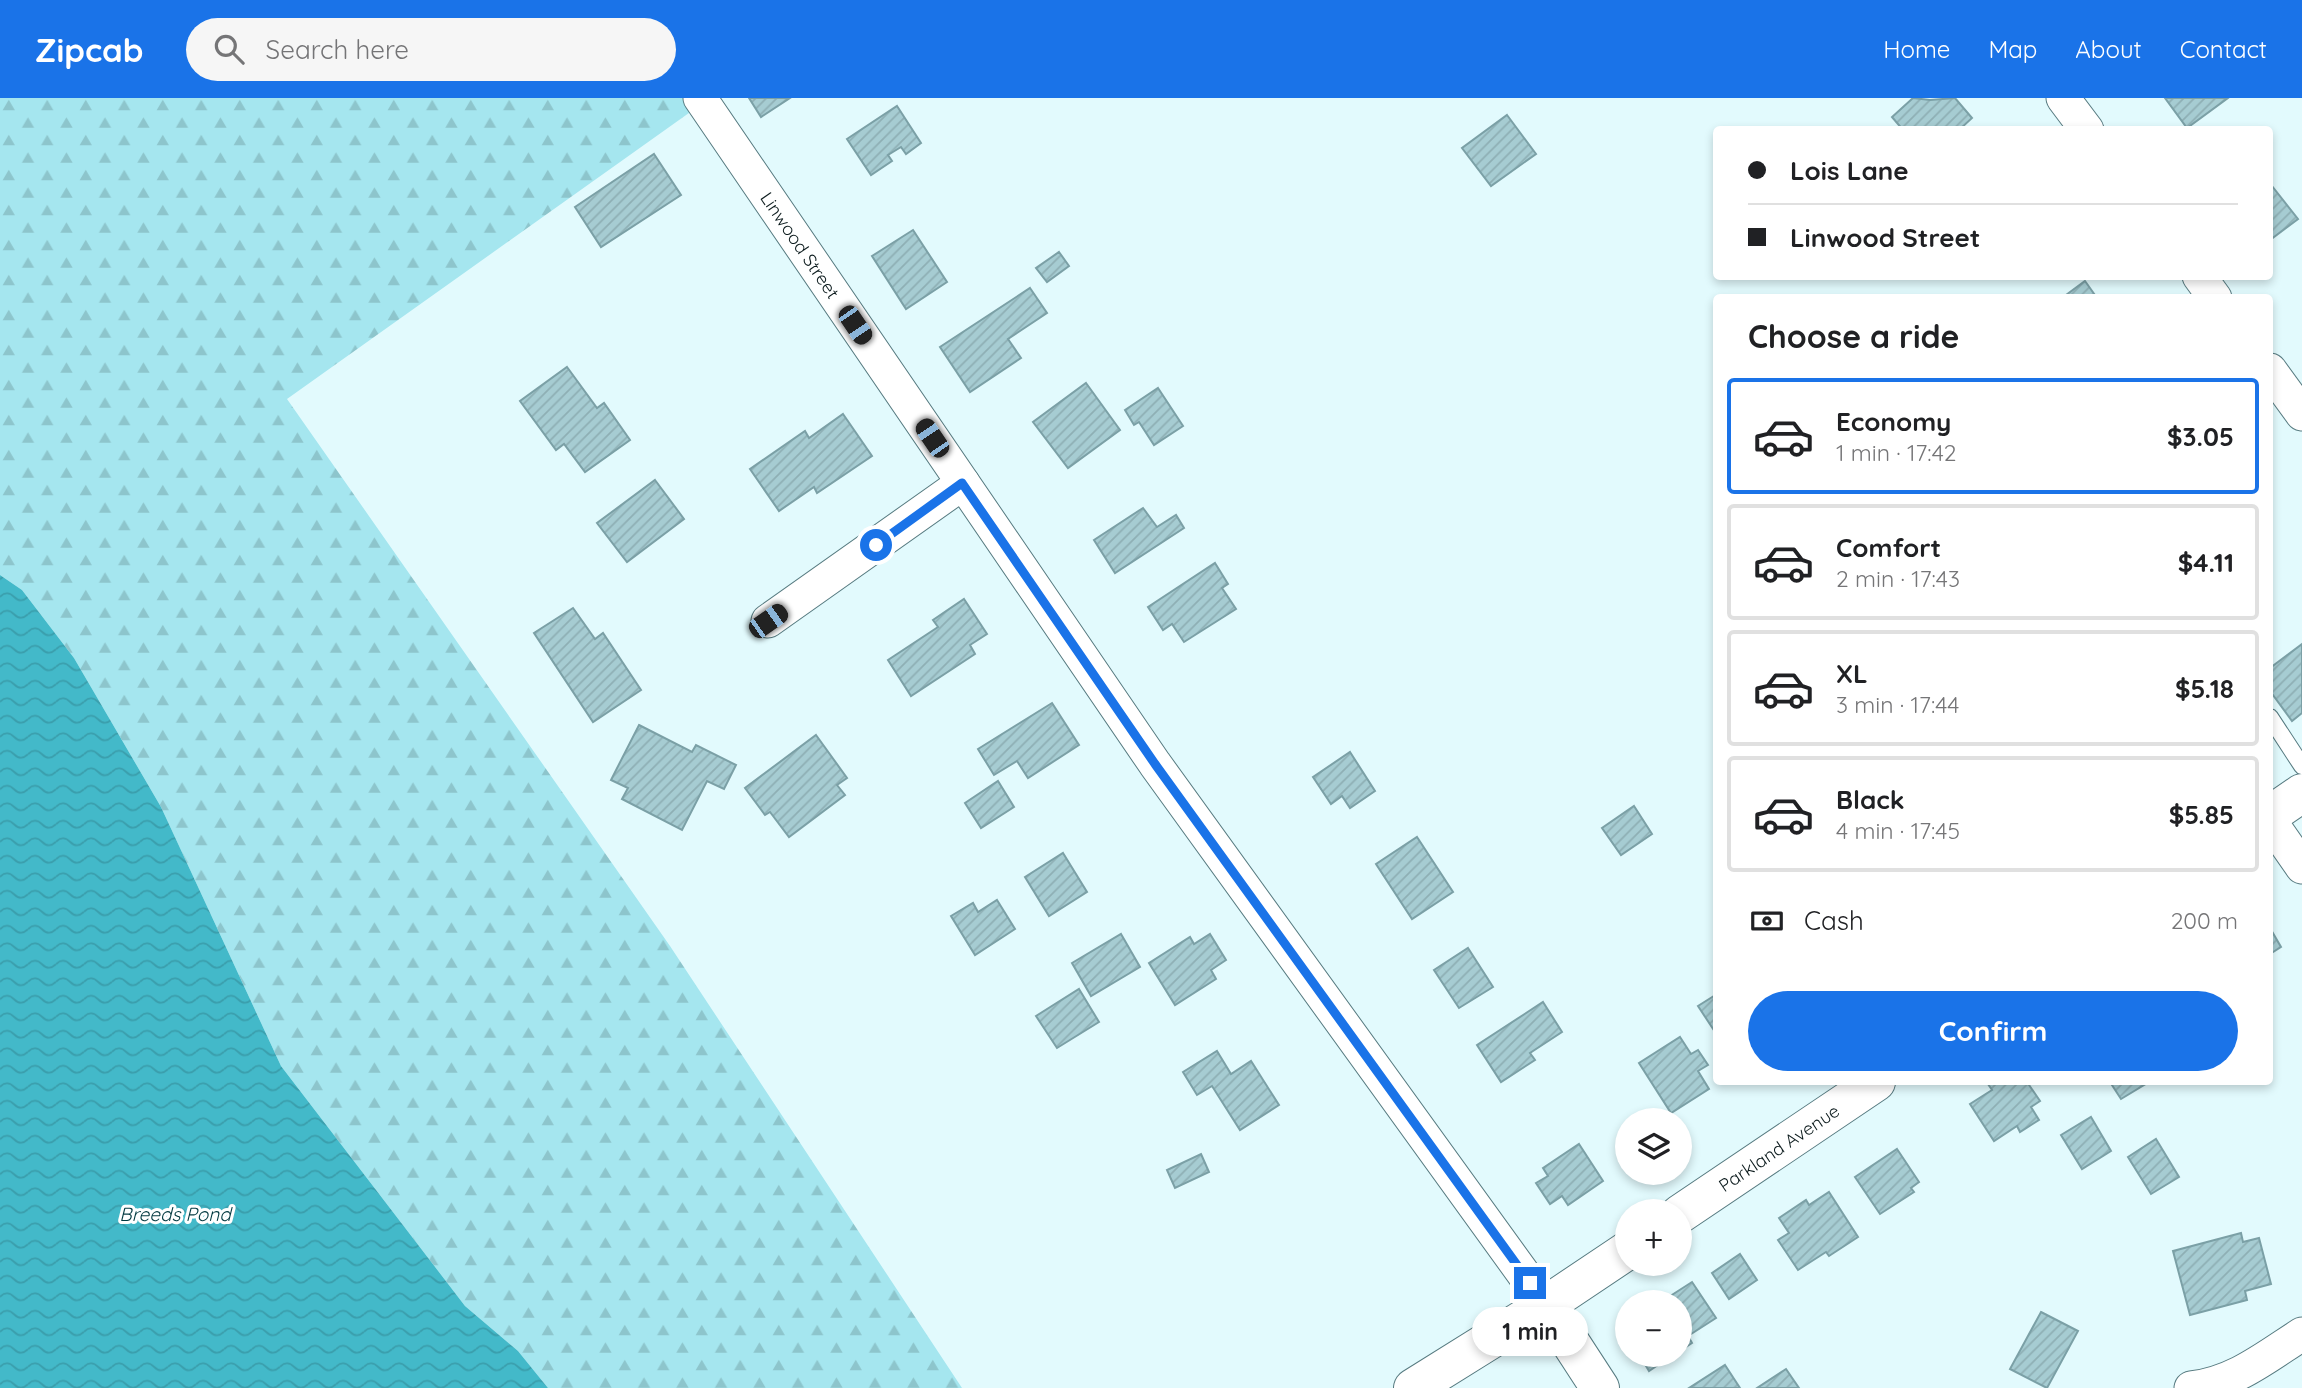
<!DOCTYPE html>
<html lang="en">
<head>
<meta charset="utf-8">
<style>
	:root { --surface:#fff; --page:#f6f6f6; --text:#202124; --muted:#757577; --line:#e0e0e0; --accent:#1a73e8 }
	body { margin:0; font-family:Quicksand,sans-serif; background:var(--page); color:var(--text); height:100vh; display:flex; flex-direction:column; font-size:26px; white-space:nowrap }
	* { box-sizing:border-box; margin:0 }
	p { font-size:23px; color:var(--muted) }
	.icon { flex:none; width:38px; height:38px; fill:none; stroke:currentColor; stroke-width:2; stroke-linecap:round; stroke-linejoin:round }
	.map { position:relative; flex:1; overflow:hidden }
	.sheet { position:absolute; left:1713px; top:196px; width:560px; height:791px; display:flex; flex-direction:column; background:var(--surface); border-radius:7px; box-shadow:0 4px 10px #0003 }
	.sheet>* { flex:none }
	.banner { position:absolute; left:1713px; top:28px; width:560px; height:154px; border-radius:7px; box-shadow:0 4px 10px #0003; display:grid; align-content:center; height:154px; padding:0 35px; background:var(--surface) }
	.tools { position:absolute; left:1615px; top:1010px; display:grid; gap:14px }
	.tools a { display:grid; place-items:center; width:77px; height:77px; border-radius:50%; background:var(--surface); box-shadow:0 4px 10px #0003; font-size:35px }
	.end { position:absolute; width:32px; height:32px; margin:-16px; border:9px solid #1a73e8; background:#fff; box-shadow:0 0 0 4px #fff }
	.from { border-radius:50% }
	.bubble { position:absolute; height:49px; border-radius:24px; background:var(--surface); box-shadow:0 4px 10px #0003; font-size:23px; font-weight:700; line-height:49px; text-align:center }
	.car { position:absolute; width:21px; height:42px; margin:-21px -10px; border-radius:9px; box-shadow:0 0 5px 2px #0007; background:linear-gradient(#222 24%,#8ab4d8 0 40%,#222 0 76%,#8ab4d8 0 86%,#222 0) }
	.banner b { display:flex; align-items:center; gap:24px; height:66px; font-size:26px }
	.banner b+b { border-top:2px solid var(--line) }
	.banner i { width:18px; height:18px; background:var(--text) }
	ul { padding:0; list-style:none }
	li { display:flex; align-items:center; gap:21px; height:116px; margin:0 14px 10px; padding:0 21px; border:4px solid var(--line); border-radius:7px }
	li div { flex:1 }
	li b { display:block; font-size:26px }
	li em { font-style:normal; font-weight:700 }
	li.active { border-color:var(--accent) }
	li>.icon { width:63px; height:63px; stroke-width:1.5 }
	h2 { padding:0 35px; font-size:32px; line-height:84px }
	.pay { display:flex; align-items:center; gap:18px; height:77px; padding:0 35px; font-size:26px }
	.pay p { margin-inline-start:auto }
	.button { display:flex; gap:14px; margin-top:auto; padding:14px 35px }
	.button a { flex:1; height:80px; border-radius:42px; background:var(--accent); color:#fff; font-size:28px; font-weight:700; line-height:80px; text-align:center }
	header { display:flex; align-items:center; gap:42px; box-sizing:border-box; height:98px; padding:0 35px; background:var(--accent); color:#fff }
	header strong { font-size:33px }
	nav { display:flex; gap:38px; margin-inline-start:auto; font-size:24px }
	.search { width:490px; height:63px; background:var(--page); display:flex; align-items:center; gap:18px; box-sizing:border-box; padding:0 24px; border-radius:38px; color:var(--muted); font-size:26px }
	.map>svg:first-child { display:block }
	.forest { fill:url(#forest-firs) }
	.water { fill:url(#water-waves) }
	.building { fill:url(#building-hatch); stroke:#7ba0a6; stroke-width:2 }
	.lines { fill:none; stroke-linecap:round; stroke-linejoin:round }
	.lane-casing { stroke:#577b81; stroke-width:18 }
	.street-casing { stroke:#577b81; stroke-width:35 }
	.secondary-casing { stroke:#577b81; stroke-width:40 }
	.lane { stroke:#fff; stroke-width:16 }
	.street { stroke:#fff; stroke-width:33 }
	.secondary { stroke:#fff; stroke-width:38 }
	.route { stroke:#1a73e8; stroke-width:9 }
	.labels { text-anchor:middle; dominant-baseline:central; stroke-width:6; stroke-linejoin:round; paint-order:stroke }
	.street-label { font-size:18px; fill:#0c1b1d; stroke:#fff }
	.water-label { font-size:19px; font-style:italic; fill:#00383f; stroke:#fff }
</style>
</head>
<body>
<header>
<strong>Zipcab</strong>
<div class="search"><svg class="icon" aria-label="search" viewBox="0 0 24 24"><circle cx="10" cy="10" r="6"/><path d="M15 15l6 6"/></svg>Search here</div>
<nav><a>Home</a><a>Map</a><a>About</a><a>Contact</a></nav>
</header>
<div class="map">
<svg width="2302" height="1290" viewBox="0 0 2302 1290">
	<defs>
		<pattern id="forest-firs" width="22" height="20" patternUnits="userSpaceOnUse" patternTransform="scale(1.75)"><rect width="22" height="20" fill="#a5e6ef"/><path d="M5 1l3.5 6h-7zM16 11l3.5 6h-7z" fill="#8dc5cc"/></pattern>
		<pattern id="water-waves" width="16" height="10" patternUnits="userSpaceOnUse" patternTransform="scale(1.75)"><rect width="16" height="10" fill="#43b9c9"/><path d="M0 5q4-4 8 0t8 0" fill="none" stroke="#3a9eac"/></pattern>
		<pattern id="building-hatch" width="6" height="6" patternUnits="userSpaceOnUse" patternTransform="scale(1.75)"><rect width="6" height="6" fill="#a6ccd2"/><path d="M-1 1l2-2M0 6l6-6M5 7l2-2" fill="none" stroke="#8eafb4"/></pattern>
	</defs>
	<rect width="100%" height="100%" fill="#e2fafd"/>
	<!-- forest -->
	<path class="forest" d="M0 0H710L287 301 670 848 962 1290H548L518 1253 465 1208 281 968 161 709 74 560 22 492 0 477Z"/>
	<!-- water -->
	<path class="water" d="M0 477 22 492 74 560 161 709 281 968 465 1208 518 1253 548 1290H0Z"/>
	<!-- building -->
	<g class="building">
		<path d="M749 0H790L761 19Z"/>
		<path d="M1913 0 1930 2 1955 0 1972 20 1959 32H1903L1892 19Z"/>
		<path d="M2165 0H2228L2187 30Z"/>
		<path d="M897 8 921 45 906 56 901 49 888 57 892 63 871 77 847 41Z"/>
		<path d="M1507 17 1536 56 1491 88 1462 50Z"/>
		<path d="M654 56 681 97 601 149 575 109Z"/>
		<path d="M2272 88 2298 121 2270 142V90Z"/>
		<path d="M913 132 947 184 906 211 872 158Z"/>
		<path d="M1059 154 1069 168 1047 184 1036 170Z"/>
		<path d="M2085 183 2097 200H2062Z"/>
		<path d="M1030 190 1047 215 1008 241 1021 260 970 294 940 249Z"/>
		<path d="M567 269 597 310 604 305 630 342 585 374 564 346 556 352 520 303Z"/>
		<path d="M1086 285 1120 332 1068 370 1033 324Z"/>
		<path d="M1158 290 1183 328 1154 347 1139 324 1134 327 1125 312Z"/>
		<path d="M843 316 872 358 817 395 814 389 779 413 750 371 805 333 809 340Z"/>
		<path d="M655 382 684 421 627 464 597 425Z"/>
		<path d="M1143 410 1157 429 1176 417 1184 430 1115 475 1094 442Z"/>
		<path d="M1215 465 1228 486 1222 490 1236 511 1184 544 1172 526 1163 532 1148 509Z"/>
		<path d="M964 501 987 536 970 547 975 556 911 598 888 562 938 529 933 522Z"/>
		<path d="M573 510 595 541 603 535 641 592 593 624 534 535Z"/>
		<path d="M2302 546V615L2292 623 2270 593V570Z"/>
		<path d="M1052 605 1079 647 1028 680 1017 663 994 677 978 651Z"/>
		<path d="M639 627 692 654 696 647 736 667 724 691 707 683 682 732 622 701 628 690 611 682Z"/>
		<path d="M816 637 847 680 837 687 845 697 789 739 770 714 765 717 745 690Z"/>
		<path d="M1350 654 1375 693 1350 710 1342 698 1331 706 1313 679Z"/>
		<path d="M998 683 1014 709 981 730 965 705Z"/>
		<path d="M1634 708 1652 736 1621 757 1602 730Z"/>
		<path d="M1417 739 1453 794 1412 821 1376 766Z"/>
		<path d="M1063 755 1087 794 1049 818 1025 779Z"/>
		<path d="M997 802 1015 831 975 857 951 818 973 805 978 814Z"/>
		<path d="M2270 830 2281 849 2270 856Z"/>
		<path d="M1121 836 1140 869 1091 898 1072 865Z"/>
		<path d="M1210 836 1226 862 1211 872 1216 881 1175 907 1149 865 1190 839 1194 846Z"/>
		<path d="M1468 850 1493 889 1459 910 1434 872Z"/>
		<path d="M1079 891 1099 924 1057 950 1036 918Z"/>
		<path d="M1717 896V937L1698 908Z"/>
		<path d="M1543 904 1562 934 1530 955 1535 962 1501 984 1477 947Z"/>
		<path d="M1680 939 1691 956 1698 952 1708 967 1698 973 1709 991 1671 1015 1639 965Z"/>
		<path d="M1217 953 1231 976 1251 963 1279 1007 1240 1032 1212 988 1197 997 1183 974Z"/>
		<path d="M1991 984H2027L2040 1003 2031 1009 2039 1022 2020 1034 2017 1028 1994 1043 1970 1006 1992 992 1988 986Z"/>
		<path d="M2110 984H2149L2121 1001Z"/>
		<path d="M2091 1019 2111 1053 2082 1071 2061 1037Z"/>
		<path d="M2156 1041 2179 1079 2151 1096 2128 1059Z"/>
		<path d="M1579 1046 1603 1083 1568 1107 1562 1098 1550 1106 1536 1085 1548 1078 1543 1070Z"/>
		<path d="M1897 1051 1919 1084 1911 1090 1914 1094 1880 1116 1855 1079Z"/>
		<path d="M1201 1056 1209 1074 1175 1090 1167 1072Z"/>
		<path d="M1829 1094 1858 1139 1829 1158 1826 1154 1798 1172 1778 1142 1789 1135 1779 1120 1806 1102 1809 1107Z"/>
		<path d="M2241 1135 2243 1144 2259 1140 2271 1186 2245 1193 2247 1202 2190 1217 2173 1153Z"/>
		<path d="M1740 1156 1757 1182 1729 1201 1712 1175Z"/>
		<path d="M1692 1184 1716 1220 1688 1238 1692 1245 1680 1253V1204H1661Z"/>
		<path d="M2041 1214 2078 1233 2047 1290 2010 1271Z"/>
		<path d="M1639 1256H1674L1649 1273Z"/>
		<path d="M1725 1267 1740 1290H1689Z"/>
		<path d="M1786 1271 1799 1290H1757Z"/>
	</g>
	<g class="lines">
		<!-- lane casing -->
		<g class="lane-casing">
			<path id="lane" d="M2270 619 2302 668"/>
		</g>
		<!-- street casing -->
		<g class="street-casing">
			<g id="street">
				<path id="s1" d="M700 0 1155 666 1546 1207"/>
				<path d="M2063 0 2087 32"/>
				<path d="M2199 178 2215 200"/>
				<path d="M2270 272 2302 316"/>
				<path d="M768 523 963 385"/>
				<path d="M2270 723 2302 769"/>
				<path d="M2191 1290C2235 1285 2266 1259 2302 1236"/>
			</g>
		</g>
		<!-- secondary casing -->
		<g class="secondary-casing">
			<g id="secondary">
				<path d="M2270 717 2302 695"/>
				<path id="s2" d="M1680 1116 1876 984"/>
				<path d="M1546 1207 1600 1290"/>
				<path d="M1413 1290 1546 1207 1628 1152"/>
			</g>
		</g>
		<!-- lane -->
		<use href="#lane" class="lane"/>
		<!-- street -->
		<use href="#street" class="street"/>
		<!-- secondary -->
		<use href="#secondary" class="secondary"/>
	</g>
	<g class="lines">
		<!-- route -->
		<path class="route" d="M876 447 962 385 1155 666 1530 1185"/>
	</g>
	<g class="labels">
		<!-- street labels -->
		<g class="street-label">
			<text stroke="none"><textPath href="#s1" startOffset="178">Linwood Street</textPath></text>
			<text stroke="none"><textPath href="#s2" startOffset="119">Parkland Avenue</textPath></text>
		</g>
		<!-- water labels -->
		<g class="water-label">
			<text x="175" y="1116">Breeds Pond</text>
		</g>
	</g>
</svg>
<div class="tools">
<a><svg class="icon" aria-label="layers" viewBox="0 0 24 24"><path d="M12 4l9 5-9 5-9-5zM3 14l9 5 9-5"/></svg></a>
<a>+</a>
<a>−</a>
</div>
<i class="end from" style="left:876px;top:447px"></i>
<i class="end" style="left:1530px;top:1185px"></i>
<div class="bubble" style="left:1472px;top:1209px;width:116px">1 min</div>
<i class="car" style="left:855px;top:227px;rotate:146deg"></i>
<i class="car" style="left:932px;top:340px;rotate:326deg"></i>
<i class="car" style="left:768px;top:523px;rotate:55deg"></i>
<div class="banner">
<b><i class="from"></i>Lois Lane</b>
<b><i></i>Linwood Street</b>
</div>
<section class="sheet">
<h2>Choose a ride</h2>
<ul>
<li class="active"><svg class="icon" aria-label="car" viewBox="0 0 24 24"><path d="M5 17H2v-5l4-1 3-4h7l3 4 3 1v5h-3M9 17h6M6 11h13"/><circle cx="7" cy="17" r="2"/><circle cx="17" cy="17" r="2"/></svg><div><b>Economy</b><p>1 min · 17:42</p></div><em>$3.05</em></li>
<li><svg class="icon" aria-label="car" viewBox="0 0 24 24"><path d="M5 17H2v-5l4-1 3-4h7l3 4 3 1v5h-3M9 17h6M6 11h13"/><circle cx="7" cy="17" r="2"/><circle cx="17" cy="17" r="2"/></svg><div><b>Comfort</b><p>2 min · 17:43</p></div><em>$4.11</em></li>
<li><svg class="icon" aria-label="car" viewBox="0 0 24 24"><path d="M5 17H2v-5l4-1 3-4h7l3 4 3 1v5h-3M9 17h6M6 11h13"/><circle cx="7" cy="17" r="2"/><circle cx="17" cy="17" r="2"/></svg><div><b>XL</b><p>3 min · 17:44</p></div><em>$5.18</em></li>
<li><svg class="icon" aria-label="car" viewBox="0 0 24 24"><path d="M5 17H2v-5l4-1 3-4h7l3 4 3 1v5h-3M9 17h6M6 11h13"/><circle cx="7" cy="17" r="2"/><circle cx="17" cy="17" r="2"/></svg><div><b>Black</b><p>4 min · 17:45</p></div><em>$5.85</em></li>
</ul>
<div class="pay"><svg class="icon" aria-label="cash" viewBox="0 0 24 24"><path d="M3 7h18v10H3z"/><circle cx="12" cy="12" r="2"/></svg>Cash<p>200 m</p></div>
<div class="button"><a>Confirm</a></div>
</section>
</div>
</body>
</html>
